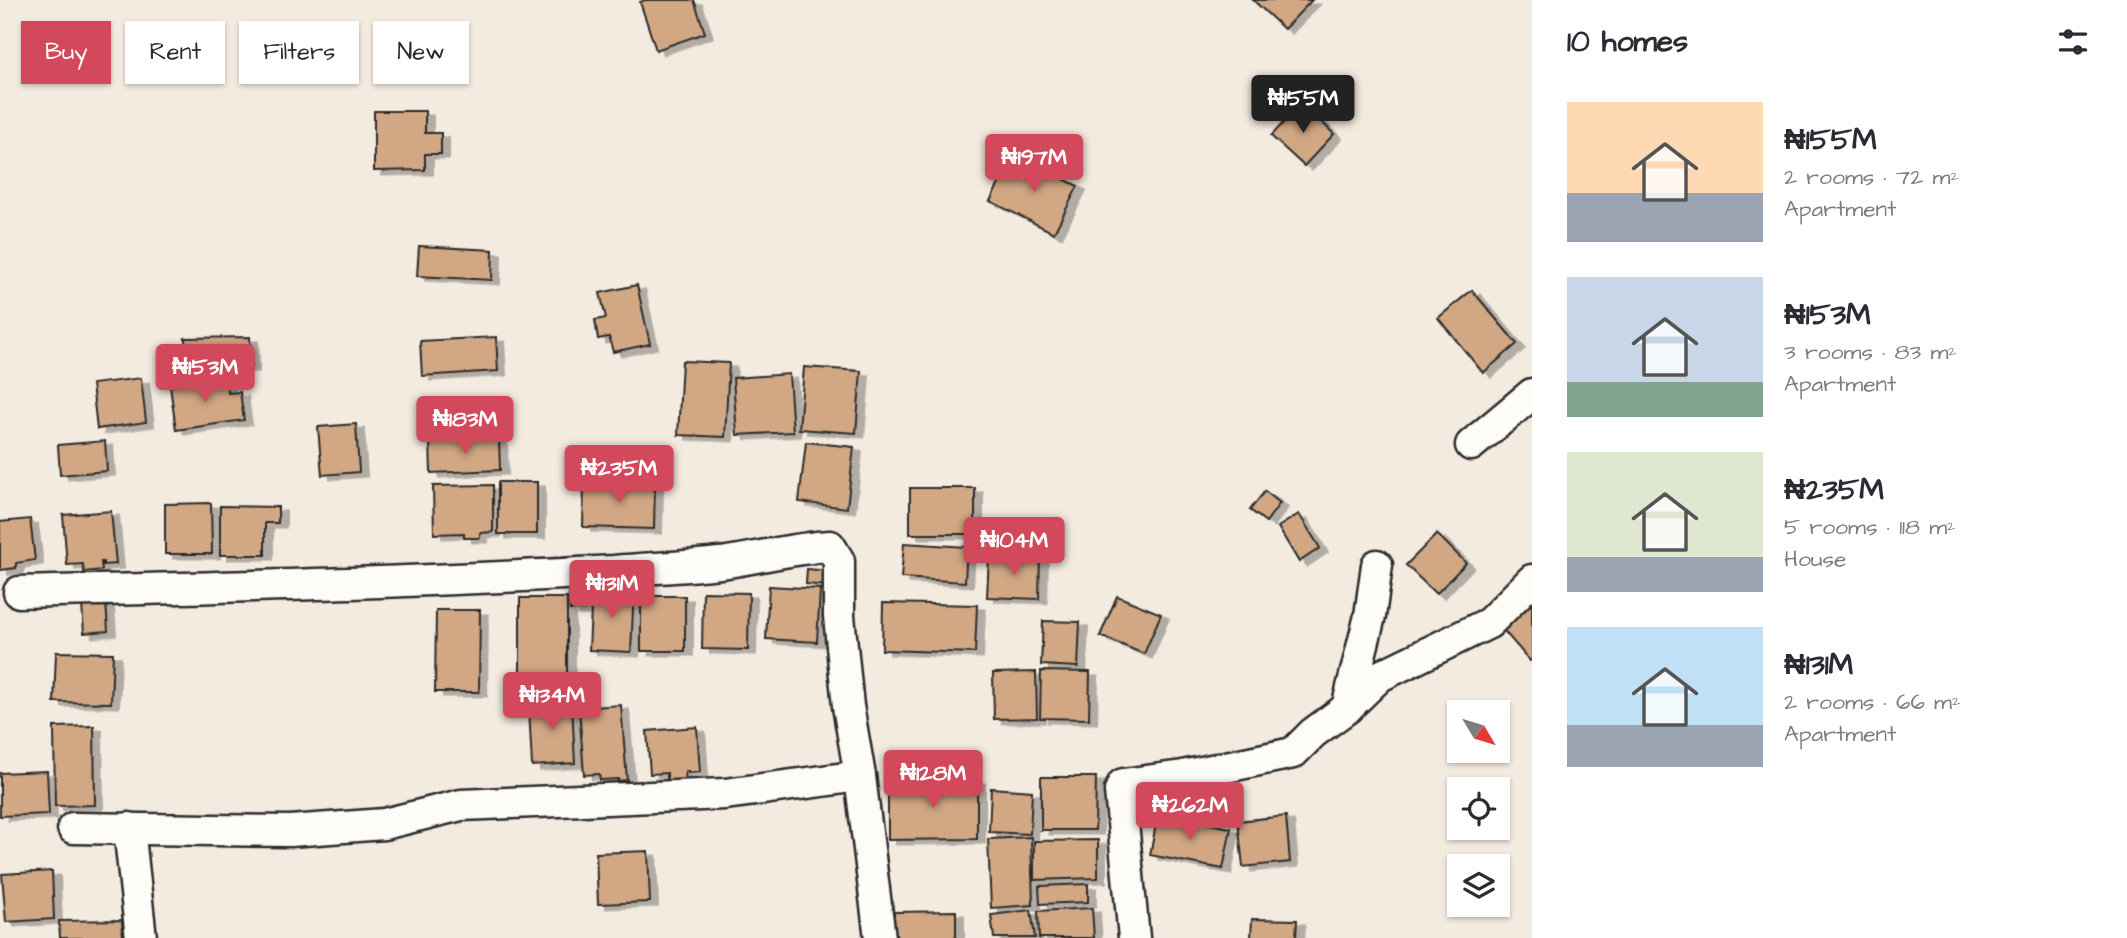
<!DOCTYPE html>
<meta charset="utf-8">
<style>
body{margin:0;font-family:"Architects Daughter",sans-serif;background:#f2f2f3;color:#2b2b33;height:100vh;display:flex;flex-direction:column;font-size:26px;white-space:nowrap}
*{box-sizing:border-box;margin:0}
p{font-size:23px;color:#7c7c81}
.icon{flex:none;width:38px;height:38px;fill:none;stroke:currentColor;stroke-width:2;stroke-linecap:round;stroke-linejoin:round}
.map{position:relative;flex:1;overflow:hidden}
.sheet{display:flex;flex-direction:column;background:#fff;width:595px}
.sheet>*{flex:none}
.banner{position:absolute;left:21px;top:21px;width:665px;height:63px;display:flex;gap:14px}
.needle{width:46px;rotate:128deg}
.buttons{position:absolute;left:1447px;top:700px;display:grid;gap:14px}
.buttons a{display:grid;place-items:center;width:63px;height:63px;border-radius:0px;background:#fff;box-shadow:0 2px 5px #0004;font-size:35px}
.price{position:absolute;translate:-50% -60px;padding:0 16px;border-radius:7px;background:#d1495b;color:#fff;font-size:23px;line-height:46px;filter:drop-shadow(0 2px 4px #0008)}
.price::after{content:'';position:absolute;left:50%;top:42px;width:21px;height:16px;margin-left:-10px;background:inherit;clip-path:polygon(0 0,100% 0,50% 100%)}
.price.selected{background:#222;color:#fff}
ul{padding:0;list-style:none}
li{display:flex;align-items:center;gap:21px;height:175px;padding:0 35px}
li span{display:grid;place-items:center;flex:none;width:196px;height:140px;border-radius:0px;color:#555}
li>.icon{margin-inline-start:auto}
span .icon{width:84px;height:84px;fill:#fffc;stroke-width:1}
li b{font-size:30px}
h2{display:flex;justify-content:space-between;align-items:center;height:84px;padding:0 35px;font-size:30px}
.tag{padding:0 24px;border-radius:0px;background:#fff;box-shadow:0 2px 5px #0004;font-size:24px;line-height:63px}
.tag.selected{background:#d1495b;color:#fff}
main{display:flex;flex:1;min-height:0}
.map>svg:first-child{display:block}
.building{fill:#d2a884;stroke:#2b2b2b;stroke-width:2;filter:url(#shadow)}
.lines{fill:none;stroke-linecap:round;stroke-linejoin:round}
.minor-casing{stroke:#2b2b2b;stroke-width:35}
.minor{stroke:#fdfcf7;stroke-width:30}
</style>
<main>
<div class="map">
<svg width="1532" height="938" viewBox="0 0 1532 938">
<defs>
<filter id="shadow"><feDropShadow dx="8" dy="4.5" stdDeviation="0" flood-color="#0004"/></filter>
</defs>
<rect width="100%" height="100%" fill="#f4ebe0"/>
<filter id="ink" filterUnits="userSpaceOnUse"><feTurbulence type="fractalNoise" baseFrequency=".0143" numOctaves="2"/><feDisplacementMap in="SourceGraphic" scale="14" xChannelSelector="R" yChannelSelector="G"/><feConvolveMatrix kernelMatrix="1 2 1 2 8 2 1 2 1" color-interpolation-filters="sRGB"/></filter>
<g filter="url(#ink)">
<g class="building">
<path d="M645,0H694L705,33L656,50L640,2Z"/>
<path d="M1253,0H1312L1284,29Z"/>
<path d="M1302,103L1334,134L1304,166L1271,136Z"/>
<path d="M374,111H425V133H441V154H425V170L374,171Z"/>
<path d="M1014,155L1078,186L1054,233L990,201Z"/>
<path d="M419,246L493,250L492,280L417,276Z"/>
<path d="M637,285L650,344L613,352L609,337L598,339L595,320L606,318L600,293Z"/>
<path d="M1472,290L1517,344L1483,373L1438,318Z"/>
<path d="M250,337L251,367L186,368L185,338Z"/>
<path d="M496,337L498,371L422,376L420,341Z"/>
<path d="M682,361L729,363L725,437L678,435Z"/>
<path d="M804,367L861,371L856,433L799,429Z"/>
<path d="M789,374L793,432L737,435L733,378Z"/>
<path d="M141,378L146,422L97,429L92,384Z"/>
<path d="M227,378L228,393L240,392L244,420L176,430L170,386Z"/>
<path d="M356,424L359,472L322,475L318,427Z"/>
<path d="M499,438L500,470L431,473L430,441Z"/>
<path d="M105,441L107,471L60,475L58,445Z"/>
<path d="M806,442L854,447L847,508L799,502Z"/>
<rect x="498" y="482" width="39" height="52"/>
<path d="M584,482L655,484L654,529L583,527Z"/>
<path d="M493,485V532L480,533V538H464V533L434,534L433,486Z"/>
<rect x="910" y="488" width="65" height="46"/>
<path d="M1265,491L1280,503L1266,522L1250,510Z"/>
<path d="M211,503L212,554H165V504Z"/>
<path d="M220,506L278,507V523H265V555H220Z"/>
<path d="M111,511L116,564L103,565V562H101L102,570L84,572L83,564L67,565L63,515Z"/>
<path d="M1299,514L1320,548L1299,562L1278,527Z"/>
<path d="M30,519L35,560L16,563V568L0,570V522Z"/>
<path d="M1437,534L1466,563L1436,594L1406,565Z"/>
<path d="M904,543L967,547L965,582L901,578Z"/>
<path d="M989,554L1040,556L1039,599L987,597Z"/>
<path d="M807,569L829,571L828,586L806,584Z"/>
<path d="M769,586L820,589L817,642L766,639Z"/>
<path d="M584,588L585,610H570L569,589Z"/>
<path d="M592,588L634,589L631,652L589,650Z"/>
<path d="M703,592L749,593L748,650L702,649Z"/>
<rect x="641" y="596" width="44" height="55"/>
<path d="M1117,596L1161,614L1144,654L1100,636Z"/>
<rect x="520" y="598" width="47" height="79"/>
<path d="M1532,600V660L1530,661L1498,624Z"/>
<path d="M106,602L108,631L84,633L82,605Z"/>
<path d="M883,603L977,605L975,653L882,650Z"/>
<path d="M436,610H480L479,692H435Z"/>
<path d="M1043,621L1080,622L1078,667L1041,665Z"/>
<path d="M56,652L113,653L111,703L54,702Z"/>
<path d="M1041,671L1090,672L1089,719L1040,718Z"/>
<path d="M1036,672L1037,718L994,719L993,673Z"/>
<path d="M559,692L560,706L572,705L575,763L532,766L529,708L541,707L540,693Z"/>
<path d="M621,705L627,780L618,781V779L600,780L599,774L584,775L579,708Z"/>
<path d="M94,726L95,805L55,806L54,727Z"/>
<path d="M697,727L700,772L688,773V771H685L686,782L667,783V773L650,774L647,731Z"/>
<path d="M47,771L49,814L0,816V773Z"/>
<path d="M1041,777H1096L1095,830H1041Z"/>
<path d="M977,779V839L888,840V780Z"/>
<path d="M991,788L1032,791L1030,834L989,832Z"/>
<path d="M1158,814L1231,828L1223,869L1150,855Z"/>
<path d="M1286,816L1290,862L1243,867L1238,821Z"/>
<path d="M1031,837L1033,905L991,908L988,839Z"/>
<path d="M1098,840V878L1034,880V841Z"/>
<path d="M648,851L650,902L598,904L596,853Z"/>
<path d="M52,871L54,919L6,922L2,874Z"/>
<path d="M1088,884V902L1040,904L1039,886Z"/>
<path d="M1092,908L1094,938H1039L1038,911Z"/>
<path d="M1031,910L1035,938H994L991,915Z"/>
<path d="M956,911V938H894V912Z"/>
<path d="M1252,919L1297,920L1296,938H1251Z"/>
<path d="M122,920L123,938H60L59,921Z"/>
</g>
<g class="lines">
<defs>
<g id="minor">
<path d="M1471,445L1532,394"/>
<path d="M19,592C217,587 416,583 614,571C649,568 685,567 720,563C757,558 793,548 830,546L839,561V616L848,706L860,776L880,938"/>
<path d="M1347,708L1370,616L1377,565"/>
<path d="M73,828L290,831L384,824L461,805L725,794L860,776"/>
<path d="M129,828L141,938"/>
<path d="M1134,938L1120,791L1123,784L1183,776L1293,753L1313,733L1347,708L1380,676L1489,623L1532,580"/>
</g>
</defs>
<use href="#minor" class="minor-casing"/>
<use href="#minor" class="minor"/>
</g>
</g>
</svg>
<div class="buttons">
<a><svg class="needle" viewBox="-14 -14 28 28"><path d="M0-13l5 13h-10z" fill="#e53935"/><path d="M0 13l5-13h-10z" fill="#7c7c81"/></svg></a>
<a><svg class="icon" aria-label="locate" viewBox="0 0 24 24"><circle cx="12" cy="12" r="6"/><path d="M12 2v4M12 18v4M2 12h4M18 12h4"/></svg></a>
<a><svg class="icon" aria-label="layers" viewBox="0 0 24 24"><path d="M12 4l9 5-9 5-9-5zM3 14l9 5 9-5"/></svg></a>
</div>
<b class="price selected" style="left:1303px;top:135px">₦155M</b>
<b class="price" style="left:1034px;top:194px">₦197M</b>
<b class="price" style="left:205px;top:404px">₦153M</b>
<b class="price" style="left:465px;top:456px">₦183M</b>
<b class="price" style="left:619px;top:505px">₦235M</b>
<b class="price" style="left:1014px;top:577px">₦104M</b>
<b class="price" style="left:612px;top:620px">₦131M</b>
<b class="price" style="left:552px;top:732px">₦134M</b>
<b class="price" style="left:933px;top:810px">₦128M</b>
<b class="price" style="left:1190px;top:842px">₦262M</b>
<div class="banner">
<a class="tag selected">Buy</a>
<a class="tag">Rent</a>
<a class="tag">Filters</a>
<a class="tag">New</a>
</div>
</div>
<section class="sheet">
<h2>10 homes<svg class="icon" aria-label="filters" viewBox="0 0 24 24"><path d="M4 7h16M4 17h16"/><circle cx="9" cy="7" r="2"/><circle cx="15" cy="17" r="2"/></svg></h2>
<ul>
<li><span style="background:linear-gradient(#ffd9b3 65%,#9aa5b1 0)"><svg class="icon" aria-label="home" viewBox="0 0 24 24"><path d="M3 11l9-7 9 7M6 9v11h12V9"/></svg></span><div><b>₦155M</b><p>2 rooms · 72 m²</p><p>Apartment</p></div></li>
<li><span style="background:linear-gradient(#c9d6e8 75%,#7fa58c 0)"><svg class="icon" aria-label="home" viewBox="0 0 24 24"><path d="M3 11l9-7 9 7M6 9v11h12V9"/></svg></span><div><b>₦153M</b><p>3 rooms · 83 m²</p><p>Apartment</p></div></li>
<li><span style="background:linear-gradient(#dfe7d0 75%,#9aa5b1 0)"><svg class="icon" aria-label="home" viewBox="0 0 24 24"><path d="M3 11l9-7 9 7M6 9v11h12V9"/></svg></span><div><b>₦235M</b><p>5 rooms · 118 m²</p><p>House</p></div></li>
<li><span style="background:linear-gradient(#bfe0f5 70%,#9aa5b1 0)"><svg class="icon" aria-label="home" viewBox="0 0 24 24"><path d="M3 11l9-7 9 7M6 9v11h12V9"/></svg></span><div><b>₦131M</b><p>2 rooms · 66 m²</p><p>Apartment</p></div></li>
</ul>
</section>
</main>
